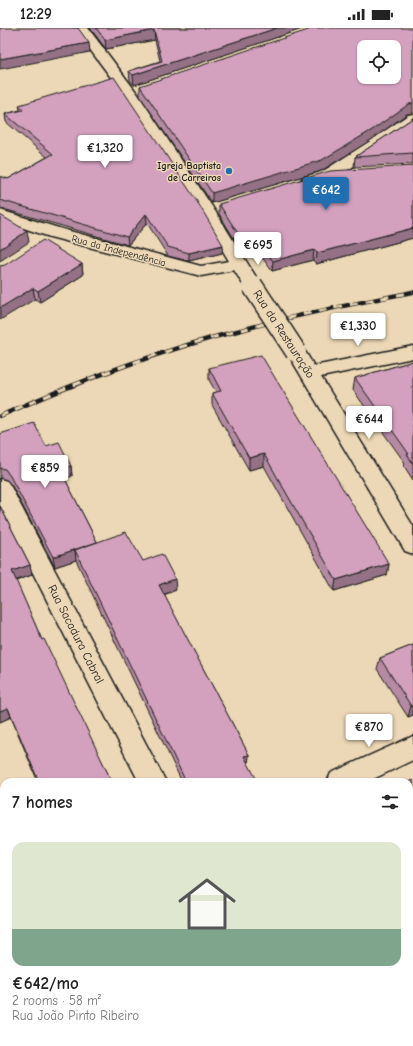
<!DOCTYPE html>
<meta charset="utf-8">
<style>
body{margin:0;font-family:"Comic Neue",sans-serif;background:#f6f6f6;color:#222;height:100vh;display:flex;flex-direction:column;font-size:15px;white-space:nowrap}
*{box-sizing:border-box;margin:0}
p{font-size:13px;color:#767676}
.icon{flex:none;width:22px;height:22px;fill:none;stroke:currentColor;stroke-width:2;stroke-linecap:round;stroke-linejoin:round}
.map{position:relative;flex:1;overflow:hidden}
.drawer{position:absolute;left:0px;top:750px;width:413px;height:268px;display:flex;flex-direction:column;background:#fff;border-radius:12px 12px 0 0;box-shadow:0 1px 3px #0004}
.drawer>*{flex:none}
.tools{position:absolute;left:357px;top:12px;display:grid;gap:8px}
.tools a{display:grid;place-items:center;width:44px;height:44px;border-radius:8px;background:#fff;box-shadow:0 1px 3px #0004;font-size:20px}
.price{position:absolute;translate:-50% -34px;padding:0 9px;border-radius:4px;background:#fff;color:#222;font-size:13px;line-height:26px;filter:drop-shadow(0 1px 2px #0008)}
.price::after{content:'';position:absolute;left:50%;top:24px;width:12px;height:9px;margin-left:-6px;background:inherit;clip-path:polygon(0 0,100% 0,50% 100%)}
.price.selected{background:#1f6fb2;color:#fff}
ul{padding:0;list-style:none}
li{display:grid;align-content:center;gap:8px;height:212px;padding:0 12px}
li span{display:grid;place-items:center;height:124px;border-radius:12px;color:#555}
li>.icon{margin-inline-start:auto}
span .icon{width:72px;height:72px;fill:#fffc;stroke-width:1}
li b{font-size:17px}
h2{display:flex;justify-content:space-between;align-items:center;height:48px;padding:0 12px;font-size:17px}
.status{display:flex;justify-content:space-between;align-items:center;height:28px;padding:0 20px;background:#fff;direction:ltr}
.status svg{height:11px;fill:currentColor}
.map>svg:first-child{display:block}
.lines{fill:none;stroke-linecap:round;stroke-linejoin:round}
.minor-casing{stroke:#1c1c1c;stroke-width:3}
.minor{fill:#ecd8b6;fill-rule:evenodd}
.rail-casing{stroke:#1c1c1c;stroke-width:4.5}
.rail{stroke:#ecd8b6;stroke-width:3;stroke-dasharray:8;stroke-linecap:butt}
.minor-bridge-casing{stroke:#1c1c1c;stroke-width:23;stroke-linecap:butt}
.minor-bridge{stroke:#ecd8b6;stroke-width:20}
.wall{fill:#b58aa3;stroke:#1c1c1c}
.shaded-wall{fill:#947185;stroke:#1c1c1c}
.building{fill:#d3a1be;stroke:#1c1c1c;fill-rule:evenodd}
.poi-dot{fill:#1f6fb2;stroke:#ecd8b6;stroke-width:1.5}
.labels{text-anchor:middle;stroke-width:3;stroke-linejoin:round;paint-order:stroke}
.far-poi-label{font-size:10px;font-weight:bold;fill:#1c1c1c;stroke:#ecd8b6;text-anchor:end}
.far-street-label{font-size:10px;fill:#1c1c1c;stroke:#ecd8b6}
.street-label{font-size:12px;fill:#1c1c1c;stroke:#ecd8b6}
</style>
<div class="status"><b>12:29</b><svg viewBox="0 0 49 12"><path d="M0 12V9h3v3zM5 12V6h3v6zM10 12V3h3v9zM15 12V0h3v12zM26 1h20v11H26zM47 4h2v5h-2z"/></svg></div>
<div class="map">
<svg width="413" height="1018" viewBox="0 0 413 1018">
<rect width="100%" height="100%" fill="#ecd8b6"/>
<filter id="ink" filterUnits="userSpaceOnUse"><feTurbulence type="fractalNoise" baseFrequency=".025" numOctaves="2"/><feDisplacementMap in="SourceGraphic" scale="8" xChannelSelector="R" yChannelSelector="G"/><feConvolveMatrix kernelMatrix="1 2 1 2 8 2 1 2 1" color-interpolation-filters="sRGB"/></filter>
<g filter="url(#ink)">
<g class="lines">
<defs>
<g id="minor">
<path d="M74,0H88L137,65L215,183L261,257L258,261L252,263L246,261L234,242L201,248L50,209L0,192V182L62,201L201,238L229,233L199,183L124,67Z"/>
<path d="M413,86V97C391,113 328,163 302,156L300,153C305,146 317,147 325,142C353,124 381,106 408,87Z"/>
<path d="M296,318L303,320L314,338L413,318V330L321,349L413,498V526L405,523L287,324L289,320Z"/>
<path d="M0,451L7,453L11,459L166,754H139L0,480Z"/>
<path d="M413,708V732L367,754H327L331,745Z"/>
<path d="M4,897V926L0,927V898Z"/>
</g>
</defs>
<use href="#minor" class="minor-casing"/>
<use href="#minor" class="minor"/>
<defs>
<path id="rail" d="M0,388C79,353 161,322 245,301C300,286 357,275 413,264"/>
</defs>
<use href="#rail" class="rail-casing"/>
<use href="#rail" class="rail"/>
<defs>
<path id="minor-bridge" d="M252,257L296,324"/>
</defs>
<use href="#minor-bridge" class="minor-bridge-casing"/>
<use href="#minor-bridge" class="minor-bridge"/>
</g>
<g class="wall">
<path d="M90,0H305L134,57L130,52L129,43L160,33L155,12L106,21Z"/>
<path d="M140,58L407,86L371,112L321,143L212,175L140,68Z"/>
<path d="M19,77L223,217L222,225L189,233L168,228L147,195L128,217L0,180V148L8,151L47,129L6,94L5,86L20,82Z"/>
<path d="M413,90V136L354,139L355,129Z"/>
<path d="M413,138V210L316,236L313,232L272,243L253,217L240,220L219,186V176Z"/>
<path d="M82,236L83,247L40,274L35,271L0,238Z"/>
<path d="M413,333V452L404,438L405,435L353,362L355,350Z"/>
<path d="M209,340L389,536L387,547L334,563L264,438L249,442L212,377V365L216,364L209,352Z"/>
<path d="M0,406L46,418L71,438L72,448L65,451L97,514L143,533L176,562L164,567L249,727L248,736L257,754H182L76,532L55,539L12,458L7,452L0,450Z"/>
<path d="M0,478L30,537L32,547L16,553L42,612L112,754H38L11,689L0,694Z"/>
<path d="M413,617V687L408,689L377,641L380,630Z"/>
<path d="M413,752V881L410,883L409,882V754Z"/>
<path d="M400,1014H409L413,1018H403Z"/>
</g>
<g class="shaded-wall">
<path d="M277,0H305L134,57L133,47Z"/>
<path d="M154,2L155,12L106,21L105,12Z"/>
<path d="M89,15L90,24L0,41V31Z"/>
<path d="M413,75V85L407,86L371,112L321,143L212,175V165L409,76Z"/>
<path d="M146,186L147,195L128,217L127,209Z"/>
<path d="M413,200V210L316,236L317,225Z"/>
<path d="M27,203L29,214L0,233V221Z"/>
<path d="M253,207V217L240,220L241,210Z"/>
<path d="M223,217L222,225L189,233V225Z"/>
<path d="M314,222L313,232L272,243L273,233Z"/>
<path d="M82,236L83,247L40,274L38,263Z"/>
<path d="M33,260L35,271L0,292V280Z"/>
<path d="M264,426V438L249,442V430Z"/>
<path d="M71,438L72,448L62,452L60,441Z"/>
<path d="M97,514L75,522L76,532L55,539L53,529Z"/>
<path d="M389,536L387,547L334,563L336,552Z"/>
<path d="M30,537L32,547L14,553L12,543Z"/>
<path d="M175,551L176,562L159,568V557Z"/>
<path d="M411,678H413V687L408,689Z"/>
<path d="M8,680L11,689L0,694V683Z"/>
<path d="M249,727L248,736L244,728Z"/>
<path d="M413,875V881L410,883Z"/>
<path d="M56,1014H71L63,1018H48Z"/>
</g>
<g class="building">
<path d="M0,0H78L89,15L0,31Z"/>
<path d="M96,0H277L133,47L129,43L162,33L154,2L105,12Z"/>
<path d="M314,0H413V75L409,76L372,102L322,132L212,165L140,58ZM364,19H394V49H364Z"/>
<path d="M114,49L198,175L223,217L189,225L168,219L146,186L127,209L0,172V148L8,151L53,126L5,86L23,82L19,77Z"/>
<path d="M413,90V125L355,129Z"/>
<path d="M413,138V200L317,225L314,222L273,233L253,207L241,210L219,176L330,143Z"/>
<path d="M0,187L27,203L0,221Z"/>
<path d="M43,212L82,236L38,263L33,260L0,280V238L5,237Z"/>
<path d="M261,327L389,536L336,552L264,426L249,430L212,365L221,363L209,340Z"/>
<path d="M413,333V436L407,426H409L355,350Z"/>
<path d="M34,395L46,418L59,414L71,438L60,441L97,514L53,529L10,448L5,441L0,440V406Z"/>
<path d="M0,478L30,537L12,543L42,612L44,611L112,754H39L8,680L0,683Z"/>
<path d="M126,504L143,533L162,526L175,551L159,557L249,727L244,728L257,752L252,754H186L75,522Z"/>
<path d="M413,617V678H411L380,630Z"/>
<path d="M413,752V874L409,867V754H408Z"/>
<path d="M4,951V964L0,953Z"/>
<path d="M413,983V1018H412L409,1014V986Z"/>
<path d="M20,1014H56L48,1018H22Z"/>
<path d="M115,1014H148L150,1018H117Z"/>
</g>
</g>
<circle class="poi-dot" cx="229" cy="143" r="4"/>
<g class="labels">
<g class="far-poi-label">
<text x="221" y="141">Igreja Baptista<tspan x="221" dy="12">de Carreiros</tspan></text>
</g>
<g class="far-street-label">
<text transform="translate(119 222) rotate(15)" y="4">Rua da Independência</text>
</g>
<g class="street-label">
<text transform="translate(284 306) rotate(57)" y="4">Rua da Restauração</text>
<text transform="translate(76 606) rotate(63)" y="4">Rua Sacadura Cabral</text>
</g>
</g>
</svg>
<div class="tools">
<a><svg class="icon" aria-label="locate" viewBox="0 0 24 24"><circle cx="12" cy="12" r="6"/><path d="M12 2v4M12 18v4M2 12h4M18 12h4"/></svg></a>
</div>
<b class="price" style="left:105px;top:141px">€1,320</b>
<b class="price selected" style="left:326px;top:183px">€642</b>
<b class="price" style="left:258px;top:238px">€695</b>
<b class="price" style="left:358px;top:319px">€1,330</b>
<b class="price" style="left:369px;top:412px">€644</b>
<b class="price" style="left:45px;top:461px">€859</b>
<b class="price" style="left:369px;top:720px">€870</b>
<section class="drawer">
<h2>7 homes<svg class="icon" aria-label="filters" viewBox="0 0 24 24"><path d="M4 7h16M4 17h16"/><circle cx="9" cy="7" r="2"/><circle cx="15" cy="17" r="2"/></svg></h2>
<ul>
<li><span style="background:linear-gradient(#dfe7d0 70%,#7fa58c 0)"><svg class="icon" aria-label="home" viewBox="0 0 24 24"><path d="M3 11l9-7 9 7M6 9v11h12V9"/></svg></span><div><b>€642/mo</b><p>2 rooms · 58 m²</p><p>Rua João Pinto Ribeiro</p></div></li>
</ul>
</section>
</div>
